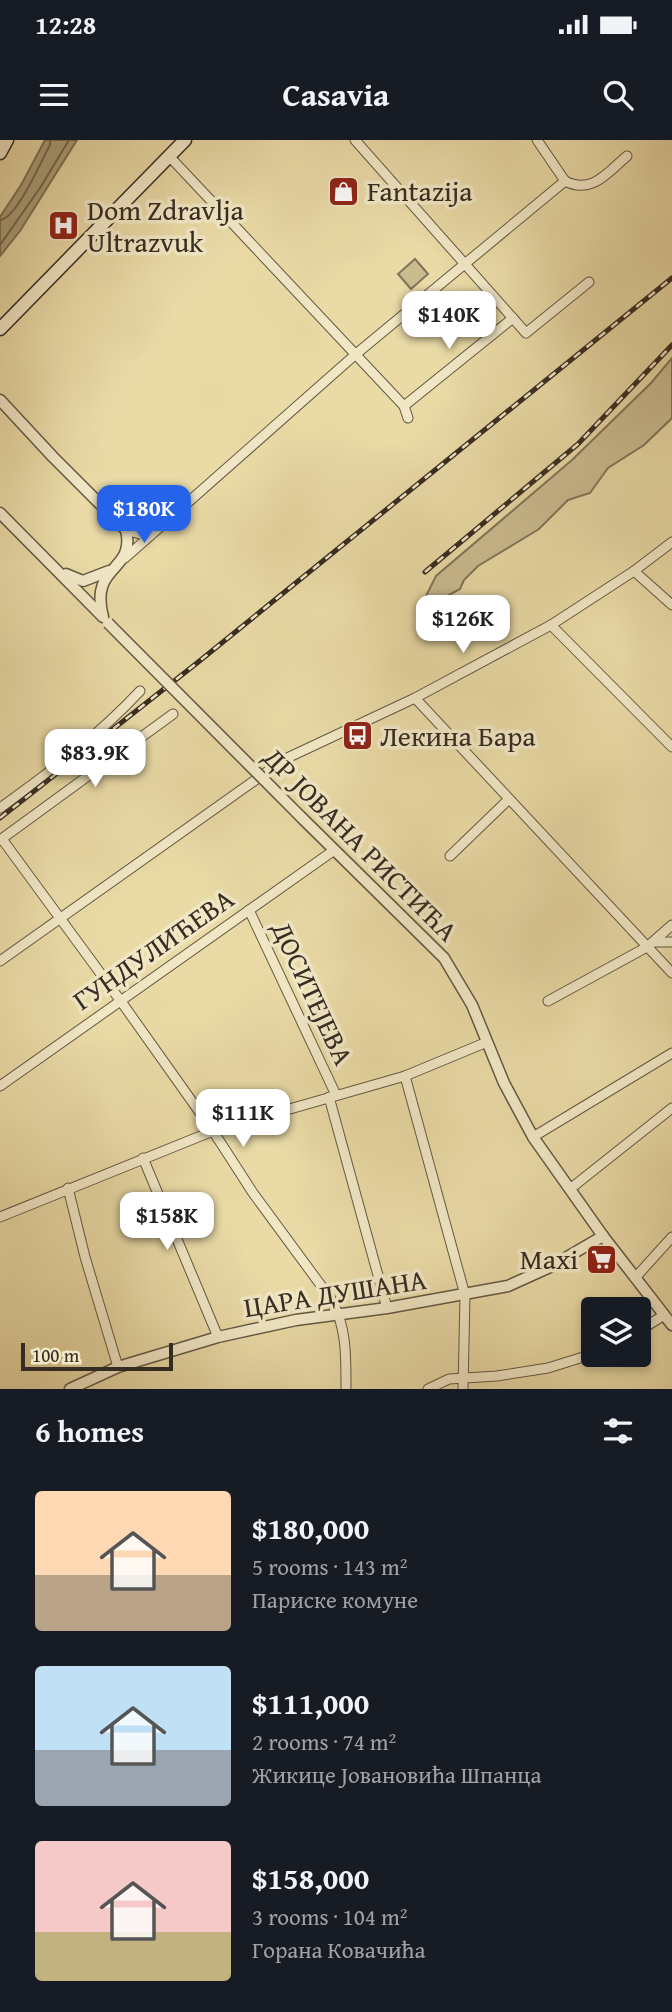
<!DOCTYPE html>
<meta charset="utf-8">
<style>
body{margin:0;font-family:"Gentium Book Plus",serif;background:#242831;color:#f1f3f6;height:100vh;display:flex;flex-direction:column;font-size:26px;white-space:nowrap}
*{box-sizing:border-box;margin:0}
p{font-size:23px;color:#9ea1a6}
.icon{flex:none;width:38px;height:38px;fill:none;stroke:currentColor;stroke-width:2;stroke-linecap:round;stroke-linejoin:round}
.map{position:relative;height:1249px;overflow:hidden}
.sheet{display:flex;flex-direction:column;background:#171b24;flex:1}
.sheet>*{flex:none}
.buttons{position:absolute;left:581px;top:1157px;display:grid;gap:14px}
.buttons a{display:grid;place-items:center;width:70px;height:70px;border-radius:7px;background:#171b24;box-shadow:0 4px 10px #0003;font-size:35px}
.scale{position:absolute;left:21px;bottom:18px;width:152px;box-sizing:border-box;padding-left:7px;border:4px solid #372c22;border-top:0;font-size:19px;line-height:24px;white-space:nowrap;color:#372c22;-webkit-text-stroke:5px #f1e7c5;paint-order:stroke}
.price{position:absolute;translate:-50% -60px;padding:0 16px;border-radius:14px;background:#fff;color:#222;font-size:23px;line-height:46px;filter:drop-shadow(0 2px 4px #0008)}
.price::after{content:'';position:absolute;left:50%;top:42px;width:21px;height:16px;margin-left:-10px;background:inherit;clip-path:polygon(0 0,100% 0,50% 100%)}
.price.active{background:#2563eb;color:#fff}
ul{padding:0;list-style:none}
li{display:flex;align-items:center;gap:21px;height:175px;padding:0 35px}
li span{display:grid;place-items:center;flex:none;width:196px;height:140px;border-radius:7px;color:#555}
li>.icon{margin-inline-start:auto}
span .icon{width:84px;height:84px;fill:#fffc;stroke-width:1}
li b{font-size:30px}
h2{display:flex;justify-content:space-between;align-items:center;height:84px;padding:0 35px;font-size:30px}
.status{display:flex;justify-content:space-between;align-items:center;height:49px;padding:0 35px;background:#171b24;direction:ltr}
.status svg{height:19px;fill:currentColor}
header{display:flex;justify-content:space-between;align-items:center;height:91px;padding:0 35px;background:#171b24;font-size:32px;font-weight:600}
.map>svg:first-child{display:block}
.green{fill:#cbbc90;stroke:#817459;stroke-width:2}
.water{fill:#ac9f79;stroke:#7d7156;stroke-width:2}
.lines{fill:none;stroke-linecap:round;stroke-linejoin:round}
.shore{stroke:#72664e;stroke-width:2}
.minor-casing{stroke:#645843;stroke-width:11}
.tertiary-casing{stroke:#645843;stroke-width:13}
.secondary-casing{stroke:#372c22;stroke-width:15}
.minor{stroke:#f1e7c5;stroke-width:9}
.tertiary{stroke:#f1e7c5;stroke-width:10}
.secondary{stroke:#f1e7c5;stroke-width:12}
.rail-casing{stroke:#372c22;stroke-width:5}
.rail{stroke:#f1e7c5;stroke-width:2.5;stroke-dasharray:8;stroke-linecap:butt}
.tertiary-bridge-casing{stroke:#645843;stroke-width:13;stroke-linecap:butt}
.tertiary-bridge{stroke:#f1e7c5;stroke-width:10}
.labels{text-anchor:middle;stroke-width:7;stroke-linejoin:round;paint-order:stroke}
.poi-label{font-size:28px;fill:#372c22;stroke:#f1e7c5;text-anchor:start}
.street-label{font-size:28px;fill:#372c22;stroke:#f1e7c5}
</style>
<div class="status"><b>12:28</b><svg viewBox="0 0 49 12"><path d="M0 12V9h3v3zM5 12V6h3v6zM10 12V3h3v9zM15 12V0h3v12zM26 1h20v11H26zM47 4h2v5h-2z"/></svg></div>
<header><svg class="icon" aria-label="menu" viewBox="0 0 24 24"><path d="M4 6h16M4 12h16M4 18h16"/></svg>Casavia<svg class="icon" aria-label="search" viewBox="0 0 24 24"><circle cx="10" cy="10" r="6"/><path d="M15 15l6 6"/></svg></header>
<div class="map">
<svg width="672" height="1249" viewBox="0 0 672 1249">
<rect width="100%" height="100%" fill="#e9daa6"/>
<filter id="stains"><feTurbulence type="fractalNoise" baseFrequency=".00286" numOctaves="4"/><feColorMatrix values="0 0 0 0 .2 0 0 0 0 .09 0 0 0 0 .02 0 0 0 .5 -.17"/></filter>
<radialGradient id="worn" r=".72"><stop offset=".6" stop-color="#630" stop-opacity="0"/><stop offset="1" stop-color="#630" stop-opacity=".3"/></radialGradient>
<g class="green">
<path d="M415,119L428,134L411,149L398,134Z"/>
<path d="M672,218V278L644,305L608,328L590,353L568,360L539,389L478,426L464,440L460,449L418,472L436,436L572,320L651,243Z"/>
</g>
<path class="water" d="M45,0H77L20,91L0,116V77L21,45Z"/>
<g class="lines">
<g class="shore">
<path d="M0,80C17,78 41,21 50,5V0"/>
<path d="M0,105L40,48L69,0"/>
</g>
<defs>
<g id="minor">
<path d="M355,0L526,193L589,142"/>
<path d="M537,0L565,41"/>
<path d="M169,16L404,266L408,278"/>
<path d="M565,41C592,55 608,32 627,16"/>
<path d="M404,266L513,178"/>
<path d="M126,390L140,394L152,391"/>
<path d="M125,418L356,214L565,41"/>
<path d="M634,431L672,465"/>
<path d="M551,485L672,607"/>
<path d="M415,558L672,833"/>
<path d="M0,668C49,633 99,595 140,551"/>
<path d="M2,699L120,860L213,991L253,1053L331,1159C347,1187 346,1217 346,1249"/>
<path d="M0,700L173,574"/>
<path d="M450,716L509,659"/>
<path d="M249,770L336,955"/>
<path d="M655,802H672"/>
<path d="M0,821L285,619L415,558L551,485L634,431L672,402"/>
<path d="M548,861L647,807L672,785"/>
<path d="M405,936L465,1155L463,1249"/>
<path d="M0,946L333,711"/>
<path d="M329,957L387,1168"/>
<path d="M533,997L672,913"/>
<path d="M143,1018L218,1197"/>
<path d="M68,1048L85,1117L118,1227"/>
<path d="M570,1049L672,968"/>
<path d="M0,1077L213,991L405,936L487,902"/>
<path d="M635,1138L672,1097"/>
<path d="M639,1191L664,1175"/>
<path d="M428,1249L449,1239L497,1236L548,1228L593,1214"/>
</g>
<g id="tertiary">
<path d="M0,260L53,317L126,390C136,433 89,423 103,477"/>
<path d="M0,373L102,476"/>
<path d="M66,434L83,441L109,431"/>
<path d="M302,678L444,818L472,865L504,943L533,997L603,1096L672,1185"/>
<path d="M70,1249L118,1227L218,1197L296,1180L387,1168L508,1146L550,1127L603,1096"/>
</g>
<g id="secondary">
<path d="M0,13L7,0"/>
<path d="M0,189L185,0"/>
</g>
</defs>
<use href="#minor" class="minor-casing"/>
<use href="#tertiary" class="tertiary-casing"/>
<use href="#secondary" class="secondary-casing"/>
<use href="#minor" class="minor"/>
<use href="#tertiary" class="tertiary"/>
<use href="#secondary" class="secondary"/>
<defs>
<g id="rail">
<path d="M425,432L578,304L672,205"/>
<path d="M0,678L197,523L672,138"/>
</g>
</defs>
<use href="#rail" class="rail-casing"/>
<use href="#rail" class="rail"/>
<defs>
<path id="tertiary-bridge" d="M108,483L302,678"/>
</defs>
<use href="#tertiary-bridge" class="tertiary-bridge-casing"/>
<use href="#tertiary-bridge" class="tertiary-bridge"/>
</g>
<defs>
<symbol id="shop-square" viewBox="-11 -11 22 22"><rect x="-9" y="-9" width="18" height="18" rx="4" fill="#8f2418" stroke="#f1e7c5"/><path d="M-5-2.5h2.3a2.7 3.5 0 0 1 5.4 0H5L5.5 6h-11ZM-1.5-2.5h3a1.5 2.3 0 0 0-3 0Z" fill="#fff"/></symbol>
<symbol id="hospital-square" viewBox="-11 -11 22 22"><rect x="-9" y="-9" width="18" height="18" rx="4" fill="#8f2418" stroke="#f1e7c5"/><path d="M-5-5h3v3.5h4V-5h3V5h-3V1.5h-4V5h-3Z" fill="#fff"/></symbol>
<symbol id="bus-square" viewBox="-11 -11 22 22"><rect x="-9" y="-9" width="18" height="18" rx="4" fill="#8f2418" stroke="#f1e7c5"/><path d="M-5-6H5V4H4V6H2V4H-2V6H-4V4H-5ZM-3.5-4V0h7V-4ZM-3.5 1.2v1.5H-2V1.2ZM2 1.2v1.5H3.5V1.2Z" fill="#fff"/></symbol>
<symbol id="supermarket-square" viewBox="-11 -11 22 22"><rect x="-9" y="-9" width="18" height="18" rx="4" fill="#8f2418" stroke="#f1e7c5"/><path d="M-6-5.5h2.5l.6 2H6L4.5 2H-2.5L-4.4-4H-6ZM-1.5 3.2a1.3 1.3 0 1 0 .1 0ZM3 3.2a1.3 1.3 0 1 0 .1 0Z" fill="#fff"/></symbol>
</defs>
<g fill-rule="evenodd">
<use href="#shop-square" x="326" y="34" width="35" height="35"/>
<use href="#hospital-square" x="46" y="68" width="35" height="35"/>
<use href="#bus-square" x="340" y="578" width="35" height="35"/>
<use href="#supermarket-square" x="584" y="1102" width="35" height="35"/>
</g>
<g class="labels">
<g class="poi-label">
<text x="367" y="61">Fantazija</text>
<text x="87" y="80">Dom Zdravlja<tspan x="87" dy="32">Ultrazvuk</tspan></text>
<text x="380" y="606">Лекина Бара</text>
<text x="578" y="1129" text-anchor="end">Maxi</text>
</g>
<g class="street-label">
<text transform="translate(361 704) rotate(45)" y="10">ДР ЈОВАНА РИСТИЋА</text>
<text transform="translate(153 809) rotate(-35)" y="10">ГУНДУЛИЋЕВА</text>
<text transform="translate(313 853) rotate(65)" y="10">ДОСИТЕЈЕВА</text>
<text transform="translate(335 1153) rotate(-9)" y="10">ЦАРА ДУШАНА</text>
</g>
</g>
<rect width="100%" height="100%" filter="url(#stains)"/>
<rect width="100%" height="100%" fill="url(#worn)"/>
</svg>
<div class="buttons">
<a><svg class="icon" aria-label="layers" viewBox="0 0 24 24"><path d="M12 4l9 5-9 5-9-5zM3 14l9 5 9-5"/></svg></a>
</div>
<div class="scale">100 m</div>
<b class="price" style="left:449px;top:211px">$140K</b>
<b class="price active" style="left:144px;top:405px">$180K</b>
<b class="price" style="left:463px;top:515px">$126K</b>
<b class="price" style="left:95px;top:649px">$83.9K</b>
<b class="price" style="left:243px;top:1009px">$111K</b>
<b class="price" style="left:167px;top:1112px">$158K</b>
</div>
<section class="sheet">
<h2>6 homes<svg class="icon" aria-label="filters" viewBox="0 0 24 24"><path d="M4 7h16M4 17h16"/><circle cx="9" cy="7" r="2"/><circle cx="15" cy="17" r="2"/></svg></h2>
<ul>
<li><span style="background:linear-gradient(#ffd9b3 60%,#b9a48a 0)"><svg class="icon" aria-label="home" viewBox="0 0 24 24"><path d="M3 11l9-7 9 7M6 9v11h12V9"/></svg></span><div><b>$180,000</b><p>5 rooms · 143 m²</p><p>Париске комуне</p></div></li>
<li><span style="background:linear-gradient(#bfe0f5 60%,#9aa5b1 0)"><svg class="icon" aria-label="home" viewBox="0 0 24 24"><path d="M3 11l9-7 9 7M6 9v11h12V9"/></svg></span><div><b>$111,000</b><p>2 rooms · 74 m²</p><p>Жикице Јовановића Шпанца</p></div></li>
<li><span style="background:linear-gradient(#f6c9c9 65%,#c2b280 0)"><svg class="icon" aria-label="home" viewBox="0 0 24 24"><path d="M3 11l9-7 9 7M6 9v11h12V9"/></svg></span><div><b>$158,000</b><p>3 rooms · 104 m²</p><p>Горана Ковачића</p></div></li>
</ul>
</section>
